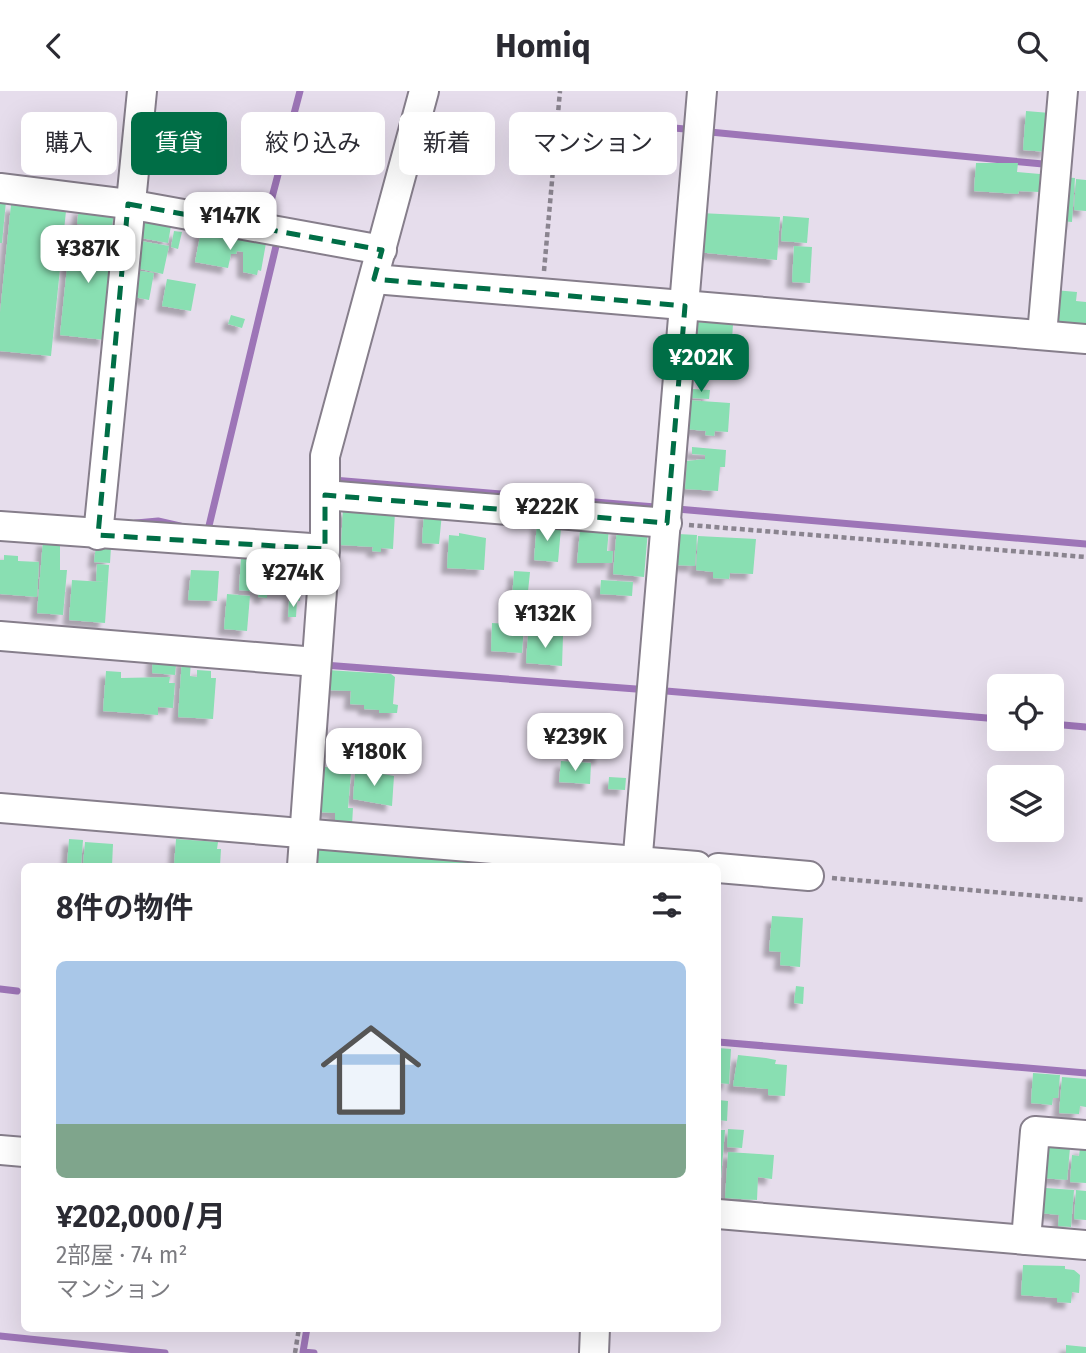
<!DOCTYPE html>
<html lang="ja">
<meta charset="utf-8">
<style>
body{margin:0;font-family:"Fira Sans","Noto Sans JP",sans-serif;background:#f7f7f7;color:#2b2b33;height:100vh;display:flex;flex-direction:column;font-size:26px;white-space:nowrap}
*{box-sizing:border-box;margin:0}
p{font-size:23px;color:#7c7c81}
.icon{flex:none;width:38px;height:38px;fill:none;stroke:currentColor;stroke-width:2;stroke-linecap:round;stroke-linejoin:round}
.map{position:relative;flex:1;overflow:hidden}
.side{position:absolute;left:21px;top:772px;width:700px;height:469px;display:flex;flex-direction:column;background:#fff;border-radius:10px;box-shadow:0 7px 28px #0002}
.side>*{flex:none}
.banner{position:absolute;left:21px;top:21px;width:700px;height:63px;display:flex;gap:14px}
.buttons{position:absolute;left:987px;top:583px;display:grid;gap:14px}
.buttons a{display:grid;place-items:center;width:77px;height:77px;border-radius:10px;background:#fff;box-shadow:0 7px 28px #0002;font-size:35px}
.price{position:absolute;translate:-50% -60px;padding:0 16px;border-radius:14px;background:#fff;color:#222;font-size:23px;line-height:46px;filter:drop-shadow(0 2px 4px #0008)}
.price::after{content:'';position:absolute;left:50%;top:42px;width:21px;height:16px;margin-left:-10px;background:inherit;clip-path:polygon(0 0,100% 0,50% 100%)}
.price.current{background:#006e46;color:#fff}
ul{padding:0;list-style:none}
li{display:grid;align-content:center;gap:14px;height:371px;padding:0 35px}
li span{display:grid;place-items:center;height:217px;border-radius:10px;color:#555}
li>.icon{margin-inline-start:auto}
span .icon{width:126px;height:126px;fill:#fffc;stroke-width:1}
li b{font-size:30px}
h2{display:flex;justify-content:space-between;align-items:center;height:84px;padding:0 35px;font-size:30px}
.chip{padding:0 24px;border-radius:10px;background:#fff;box-shadow:0 7px 28px #0002;font-size:24px;line-height:63px}
.chip.current{background:#006e46;color:#fff}
header{display:flex;justify-content:space-between;align-items:center;height:91px;padding:0 35px;background:#fff;font-size:32px;font-weight:700}
.map>svg:first-child{display:block}
.lines{fill:none;stroke-linecap:round;stroke-linejoin:round}
.stream{stroke:#9d75b7;stroke-width:7}
.building{fill:#89dfb2;filter:url(#shadow)}
.minor-casing{stroke:#867e8b;stroke-width:32}
.path{stroke:#8a848f;stroke-width:4.5;stroke-dasharray:5 3.5;stroke-linecap:butt}
.minor{stroke:#fff;stroke-width:28}
.marked{fill:none;stroke:#006e46;stroke-width:5;stroke-dasharray:14 9;stroke-linejoin:round}
</style>
<header><svg class="icon" aria-label="back" viewBox="0 0 24 24"><path d="M15 5l-7 7 7 7"/></svg>Homiq<svg class="icon" aria-label="search" viewBox="0 0 24 24"><circle cx="10" cy="10" r="6"/><path d="M15 15l6 6"/></svg></header>
<div class="map">
<svg width="1086" height="1262" viewBox="0 0 1086 1262">
<defs>
<filter id="shadow"><feDropShadow dx="-6" dy="6" stdDeviation="2" flood-color="#0004"/></filter>
</defs>
<rect width="100%" height="100%" fill="#e6ddec"/>
<g class="lines">
<g class="stream">
<path d="M564,27L685,38"/>
<path d="M710,35V41L1043,73"/>
<path d="M266,129L300,0"/>
<path d="M333,389L655,416"/>
<path d="M677,418L1086,453"/>
<path d="M136,432L158,430L180,435"/>
<path d="M208,439L277,151"/>
<path d="M324,574L636,598"/>
<path d="M666,600L999,628"/>
<path d="M1052,633L1086,636"/>
<path d="M0,898L17,900"/>
<path d="M718,951L1086,982"/>
<path d="M307,1237L303,1261L314,1262"/>
<path d="M0,1245L165,1262"/>
</g>
</g>
<g class="building">
<path d="M1026,20L1050,22L1047,61L1023,59Z"/>
<path d="M563,35L580,36L578,56L561,55Z"/>
<path d="M976,72H1018L1017,81L1040,83L1039,101L1019,100L1018,103L974,100Z"/>
<path d="M1062,86L1075,87L1072,131L1059,130Z"/>
<path d="M1076,88L1086,89V120L1074,119Z"/>
<path d="M0,109L6,110L2,152H0Z"/>
<path d="M11,114L66,120L51,265L0,260V222Z"/>
<path d="M79,117L114,120L112,137L77,133Z"/>
<path d="M700,122L780,126L777,169L697,161Z"/>
<path d="M145,125L172,129L168,152L141,147Z"/>
<path d="M783,125L809,127L807,152L781,150Z"/>
<path d="M71,138L116,143L105,249L60,244Z"/>
<path d="M174,140L182,141L178,158L171,156Z"/>
<path d="M201,140L266,152L261,180L258,179L257,184L243,181V161L237,160L236,163H231L228,177L195,171Z"/>
<path d="M141,150L169,155L163,183L136,177Z"/>
<path d="M794,155L812,156L810,192L792,191Z"/>
<path d="M134,179L154,182L149,209L129,205Z"/>
<path d="M167,188L196,193L191,220L162,215Z"/>
<path d="M1054,199L1077,201L1076,210L1086,211V233L1052,230Z"/>
<path d="M231,224L245,228L242,237L228,233Z"/>
<path d="M697,231L733,233L731,264L695,257Z"/>
<path d="M693,298L710,299L709,308L692,307Z"/>
<path d="M687,309L730,312L728,341L715,340L714,345L705,344L706,340L685,338Z"/>
<path d="M692,356L726,359L725,376H720L718,400L685,398L687,370L705,368V364L692,363Z"/>
<path d="M343,418L395,421L393,458L381,457V461L372,460L373,456L341,454Z"/>
<path d="M424,421L442,422L439,453L422,452Z"/>
<path d="M537,431L548,436L561,437L558,471L534,469Z"/>
<path d="M617,436L648,439L644,486L613,483Z"/>
<path d="M609,437L607,460H613L612,472H577L580,439Z"/>
<path d="M459,442L486,447L484,479L447,477L449,444L459,445Z"/>
<path d="M678,443L697,444L695,475L675,474Z"/>
<path d="M698,445L756,448L753,483L730,482L729,488L713,487V481L696,479Z"/>
<path d="M43,449L60,450V479H67L63,524L37,522Z"/>
<path d="M96,455L111,456L110,472L94,471Z"/>
<path d="M4,464L18,465V470L39,471L37,506L0,503V469H4Z"/>
<path d="M241,467L307,472L305,504L300,503V510L289,509L290,503L267,501V507L258,506L259,501L239,499Z"/>
<path d="M97,473L109,474L105,532L69,529L72,489L104,491L96,490Z"/>
<path d="M191,479L219,480L217,510L188,509Z"/>
<path d="M514,480L530,481L527,510L512,509Z"/>
<path d="M601,489L633,491L632,505L600,503Z"/>
<path d="M227,503L250,505L247,540L224,538Z"/>
<path d="M289,510H297L296,526H288Z"/>
<path d="M531,525L557,527L555,541L530,539Z"/>
<path d="M492,532L524,534L522,562L491,560Z"/>
<path d="M528,543L563,545L562,575L526,572Z"/>
<path d="M153,563L177,565L175,584L152,582Z"/>
<path d="M182,568H191L190,585L197,586V579L211,580V587H216L213,628L178,626Z"/>
<path d="M327,579L391,583L395,586L393,613L398,614L397,622H379V619L364,618V614L350,613L351,600L326,599Z"/>
<path d="M106,580L121,581V587L170,586L169,592H175L173,617L158,616V624L103,620Z"/>
<path d="M574,644L602,646L601,668L572,667Z"/>
<path d="M345,649L372,651L371,673L343,670Z"/>
<path d="M377,650L397,652L395,676L376,675Z"/>
<path d="M561,670L591,672L590,693L559,691Z"/>
<path d="M321,675L351,681L348,717H353L352,734L335,733V722L318,721Z"/>
<path d="M359,679L394,685L392,715L353,708L355,682L359,683Z"/>
<path d="M609,686L626,687L625,699L608,698Z"/>
<path d="M69,748L83,749L81,775H67Z"/>
<path d="M176,748L218,751L217,758H221L220,775H174Z"/>
<path d="M85,751L113,753L112,775H83Z"/>
<path d="M313,758L469,769V775H312Z"/>
<path d="M772,825L803,827L800,876L780,874L781,861L769,860Z"/>
<path d="M796,895L804,896L803,913L794,912Z"/>
<path d="M718,957L731,958L729,993L718,992Z"/>
<path d="M738,964L766,967L776,969L775,973L787,974L785,1005L768,1004V998L733,995Z"/>
<path d="M1033,982L1060,984L1058,1007H1053L1052,1014L1031,1012Z"/>
<path d="M1062,986L1086,988V1016L1080,1015L1079,1023L1059,1022Z"/>
<path d="M718,1009L728,1010L727,1030L718,1029Z"/>
<path d="M728,1038L744,1039L742,1057L727,1056Z"/>
<path d="M718,1039H725L721,1087H718Z"/>
<path d="M1044,1055L1070,1057L1067,1089L1042,1087Z"/>
<path d="M1080,1057L1086,1058V1092L1070,1091L1072,1064L1079,1065Z"/>
<path d="M728,1061L774,1064L772,1088L758,1086L757,1109L725,1107Z"/>
<path d="M1046,1097L1074,1099L1071,1136L1058,1135L1059,1124L1040,1122Z"/>
<path d="M1076,1099L1086,1100V1129L1074,1128Z"/>
<path d="M1023,1174L1065,1175V1178L1074,1179L1080,1184L1079,1202L1072,1201L1071,1212L1057,1211V1207L1021,1204Z"/>
<path d="M1066,1254L1086,1256V1262H1066Z"/>
</g>
<g class="lines">
<defs>
<g id="minor">
<path d="M0,97L128,113L382,159"/>
<path d="M374,188L1086,248"/>
<path d="M1042,244L1063,0"/>
<path d="M325,404L667,432"/>
<path d="M0,435L325,458"/>
<path d="M98,444L142,0"/>
<path d="M0,545L316,571"/>
<path d="M0,717L697,775"/>
<path d="M302,775L325,458V365L424,0"/>
<path d="M637,775L702,0"/>
<path d="M718,777L809,785"/>
<path d="M0,1059L24,1061"/>
<path d="M718,1123L1086,1154"/>
<path d="M1026,1149L1035,1040L1086,1044"/>
<path d="M594,1262L595,1237"/>
</g>
</defs>
<use href="#minor" class="minor-casing"/>
<g class="path">
<path d="M544,180L560,0"/>
<path d="M689,434L1086,466"/>
<path d="M832,787L1086,809"/>
<path d="M21,891H24"/>
<path d="M295,1262L299,1237"/>
</g>
<use href="#minor" class="minor"/>
</g>
<path class="marked" d="M128,113L382,159L374,188L685,215L667,432L325,404V458L98,444Z"/>
</svg>
<div class="buttons">
<a><svg class="icon" aria-label="locate" viewBox="0 0 24 24"><circle cx="12" cy="12" r="6"/><path d="M12 2v4M12 18v4M2 12h4M18 12h4"/></svg></a>
<a><svg class="icon" aria-label="layers" viewBox="0 0 24 24"><path d="M12 4l9 5-9 5-9-5zM3 14l9 5 9-5"/></svg></a>
</div>
<b class="price" style="left:230px;top:161px">¥147K</b>
<b class="price" style="left:88px;top:194px">¥387K</b>
<b class="price current" style="left:701px;top:303px">¥202K</b>
<b class="price" style="left:547px;top:452px">¥222K</b>
<b class="price" style="left:293px;top:518px">¥274K</b>
<b class="price" style="left:545px;top:559px">¥132K</b>
<b class="price" style="left:575px;top:682px">¥239K</b>
<b class="price" style="left:374px;top:697px">¥180K</b>
<div class="banner">
<a class="chip">購入</a>
<a class="chip current">賃貸</a>
<a class="chip">絞り込み</a>
<a class="chip">新着</a>
<a class="chip">マンション</a>
</div>
<section class="side">
<h2>8件の物件<svg class="icon" aria-label="filters" viewBox="0 0 24 24"><path d="M4 7h16M4 17h16"/><circle cx="9" cy="7" r="2"/><circle cx="15" cy="17" r="2"/></svg></h2>
<ul>
<li><span style="background:linear-gradient(#a9c7e8 75%,#7fa58c 0)"><svg class="icon" aria-label="home" viewBox="0 0 24 24"><path d="M3 11l9-7 9 7M6 9v11h12V9"/></svg></span><div><b>¥202,000/月</b><p>2部屋 · 74 m²</p><p>マンション</p></div></li>
</ul>
</section>
</div>
